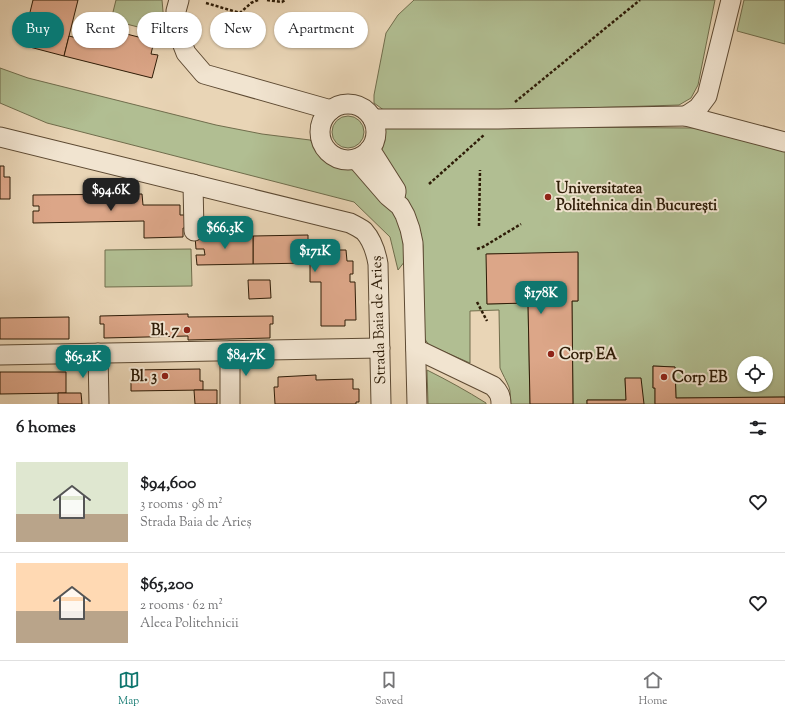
<!DOCTYPE html>
<meta charset="utf-8">
<style>
body{margin:0;font-family:"Sorts Mill Goudy",serif;background:#f6f6f6;color:#202124;height:100vh;display:flex;flex-direction:column;font-size:15px;white-space:nowrap}
*{box-sizing:border-box;margin:0}
p{font-size:13px;color:#757577}
.icon{flex:none;width:22px;height:22px;fill:none;stroke:currentColor;stroke-width:2;stroke-linecap:round;stroke-linejoin:round}
.map{position:relative;height:404px;overflow:hidden}
.panel{display:flex;flex-direction:column;background:#fff;flex:1}
.panel>*{flex:none}
.top-card{position:absolute;left:12px;top:12px;width:400px;height:36px;display:flex;gap:8px}
.buttons{position:absolute;left:737px;top:356px;display:grid;gap:8px}
.buttons a{display:grid;place-items:center;width:36px;height:36px;border-radius:50%;background:#fff;box-shadow:0 1px 3px #0004;font-size:20px}
.price{position:absolute;translate:-50% -34px;padding:0 9px;border-radius:8px;background:#0f766e;color:#fff;font-size:13px;line-height:26px;filter:drop-shadow(0 1px 2px #0008)}
.price::after{content:'';position:absolute;left:50%;top:24px;width:12px;height:9px;margin-left:-6px;background:inherit;clip-path:polygon(0 0,100% 0,50% 100%)}
.price.active{background:#222;color:#fff}
ul{padding:0;list-style:none}
li{display:flex;align-items:center;gap:12px;height:100px;padding:0 16px}
li+li{border-top:1px solid #e0e0e0}
li span{display:grid;place-items:center;flex:none;width:112px;height:80px;border-radius:0px;color:#555}
li>.icon{margin-inline-start:auto}
span .icon{width:48px;height:48px;fill:#fffc;stroke-width:1}
li b{font-size:17px}
h2{display:flex;justify-content:space-between;align-items:center;height:48px;padding:0 16px;font-size:17px}
.chip{padding:0 14px;border-radius:18px;background:#fff;box-shadow:0 1px 3px #0004;font-size:14px;line-height:36px}
.chip.active{background:#0f766e;color:#fff}
.menu{display:flex;justify-content:space-around;align-items:center;height:56px;border-top:1px solid #e0e0e0;background:#fff;font-size:11px;color:#757577}
.menu a{display:grid;justify-items:center;gap:2px}
.menu .active{color:#0f766e}
.map>svg:first-child{display:block}
.green{fill:#b1be92;stroke:#706d4c;fill-rule:evenodd}
.building{fill:#dca688;stroke:#2e1c07}
.lines{fill:none;stroke-linecap:round;stroke-linejoin:round}
.minor-casing{stroke:#5d4a33;stroke-width:21}
.path{stroke:#2e1c07;stroke-width:2.5;stroke-dasharray:3 2;stroke-linecap:butt}
.minor{stroke:#f1e4d0;stroke-width:19}
.poi-dot{fill:#8f2418;stroke:#f1e4d0;stroke-width:1.5}
.labels{text-anchor:middle;stroke-width:4;stroke-linejoin:round;paint-order:stroke}
.poi-label{font-size:15px;font-weight:bold;fill:#2e1c07;stroke:#f1e4d0;text-anchor:start}
.street-label{font-size:15px;fill:#2e1c07;stroke:#f1e4d0}
</style>
<div class="map">
<svg width="785" height="404" viewBox="0 0 785 404">
<rect width="100%" height="100%" fill="#e9d5b6"/>
<filter id="stains"><feTurbulence type="fractalNoise" baseFrequency=".005" numOctaves="4"/><feColorMatrix values="0 0 0 0 .2 0 0 0 0 .09 0 0 0 0 .02 0 0 0 .5 -.17"/></filter>
<radialGradient id="worn" r=".72"><stop offset=".6" stop-color="#630" stop-opacity="0"/><stop offset="1" stop-color="#630" stop-opacity=".3"/></radialGradient>
<g class="green">
<path d="M116,0H162L165,34L111,20Z"/>
<path d="M414,0H715L698,85L691,98L679,105L522,110L385,111L374,103V95L386,33L398,15Z"/>
<path d="M744,0H785V44L737,31Z"/>
<path d="M0,68L28,78L216,125L262,134L310,140L322,152L334,160L344,163L351,164L393,211L402,231L405,261L398,270L390,237L354,202L47,123L0,103Z"/>
<circle cx="348" cy="132" r="16"/>
<path d="M384,126L695,128L785,150V397L676,398L675,367L653,366V388H655V404H644L625,379L626,400H587V404H573L572,301H578V253L487,254V304L528,303L530,404H510C510,398 511,392 509,387C506,380 503,375 500,368L499,310L470,311V363L429,345L422,335L423,246L421,234L413,215L376,145L379,137V129ZM744,363H766V385H744Z"/>
<path d="M191,249L192,286L105,287V250Z"/>
<path d="M427,370C447,380 467,391 486,403V404H428Z"/>
</g>
<g class="building">
<path d="M33,0H78L64,56L22,45Z"/>
<path d="M107,29L154,41L151,54L158,55L152,78L64,56L69,36L88,41L89,37L105,41Z"/>
<path d="M0,166H4V177H10V199H0Z"/>
<path d="M142,194L143,205H180V215H185L186,228H183V237L144,238V221L33,223V211H39V206H33V195Z"/>
<path d="M308,235V250H346L347,261H353V274H350V282H355L356,320H345V326H321V282H310V263L253,264V236Z"/>
<path d="M195,236H253V264L197,265L196,255H205L204,249H196Z"/>
<path d="M578,252V301H572L573,404H530L528,303L487,304L486,254Z"/>
<path d="M248,280H270L271,298L249,299Z"/>
<path d="M188,314V317L273,316V324H270V338L188,340V336L104,338V324H100V316Z"/>
<path d="M69,317V339H0V318Z"/>
<path d="M653,366L675,367L676,398L785,397V404H655V388H653Z"/>
<path d="M200,369V381H203V390L131,391V370Z"/>
<path d="M0,372H66V393L0,394Z"/>
<path d="M316,375V380L353,379V389H359V402H356V404H275L274,387H278V377Z"/>
<path d="M625,378H641L644,404H587V400H626Z"/>
<path d="M194,390H217V404H195Z"/>
<path d="M58,393H81L82,404H58Z"/>
</g>
<g class="lines">
<defs>
<g id="minor">
<path d="M179,0L176,11V24L179,35L186,53L204,74L331,110"/>
<path d="M731,0L707,96L698,108L686,116L785,142"/>
<circle cx="348" cy="132" r="28"/>
<path d="M373,119H498L686,116"/>
<path d="M0,137L350,223C354,225 360,228 364,231C373,241 376,252 378,264L381,404"/>
<path d="M370,149L396,190V193"/>
<path d="M356,159L388,196L400,206L405,215L410,229L413,243L417,404"/>
<path d="M193,184L194,231"/>
<path d="M416,349L493,386C499,392 501,396 501,404"/>
<path d="M230,351V404"/>
<path d="M98,353L99,404"/>
<path d="M0,355L380,348"/>
</g>
</defs>
<use href="#minor" class="minor-casing"/>
<g class="path">
<path d="M267,0L282,2L285,0"/>
<path d="M206,3L240,13L251,3L258,0"/>
<path d="M515,102L640,0"/>
<path d="M429,184L484,135"/>
<path d="M479,226L480,170"/>
<path d="M477,249L483,247L521,224"/>
<path d="M477,302L487,321"/>
</g>
<use href="#minor" class="minor"/>
</g>
<g class="poi-dot">
<circle cx="548" cy="197" r="4"/>
<circle cx="187" cy="330" r="4"/>
<circle cx="551" cy="354" r="4"/>
<circle cx="165" cy="376" r="4"/>
<circle cx="664" cy="377" r="4"/>
</g>
<g class="labels">
<g class="poi-label">
<text x="556" y="193">Universitatea<tspan x="556" dy="17">Politehnica din București</tspan></text>
<text x="179" y="335" text-anchor="end">Bl. 7</text>
<text x="559" y="359">Corp EA</text>
<text x="157" y="381" text-anchor="end">Bl. 3</text>
<text x="672" y="382">Corp EB</text>
</g>
<g class="street-label">
<text transform="translate(378 320) rotate(-92)" y="5">Strada Baia de Arieș</text>
</g>
</g>
<rect width="100%" height="100%" filter="url(#stains)"/>
<rect width="100%" height="100%" fill="url(#worn)"/>
</svg>
<div class="buttons">
<a><svg class="icon" aria-label="locate" viewBox="0 0 24 24"><circle cx="12" cy="12" r="6"/><path d="M12 2v4M12 18v4M2 12h4M18 12h4"/></svg></a>
</div>
<b class="price active" style="left:111px;top:212px">$94.6K</b>
<b class="price" style="left:225px;top:250px">$66.3K</b>
<b class="price" style="left:315px;top:273px">$171K</b>
<b class="price" style="left:541px;top:315px">$178K</b>
<b class="price" style="left:246px;top:377px">$84.7K</b>
<b class="price" style="left:83px;top:379px">$65.2K</b>
<div class="top-card">
<a class="chip active">Buy</a>
<a class="chip">Rent</a>
<a class="chip">Filters</a>
<a class="chip">New</a>
<a class="chip">Apartment</a>
</div>
</div>
<section class="panel">
<h2>6 homes<svg class="icon" aria-label="filters" viewBox="0 0 24 24"><path d="M4 7h16M4 17h16"/><circle cx="9" cy="7" r="2"/><circle cx="15" cy="17" r="2"/></svg></h2>
<ul>
<li><span style="background:linear-gradient(#dfe7d0 65%,#b9a48a 0)"><svg class="icon" aria-label="home" viewBox="0 0 24 24"><path d="M3 11l9-7 9 7M6 9v11h12V9"/></svg></span><div><b>$94,600</b><p>3 rooms · 98 m²</p><p>Strada Baia de Arieș</p></div><svg class="icon" aria-label="heart" viewBox="0 0 24 24"><path d="M12 20l-8-8c-3-5 5-10 8-4 3-6 11-1 8 4z"/></svg></li>
<li><span style="background:linear-gradient(#ffd9b3 60%,#b9a48a 0)"><svg class="icon" aria-label="home" viewBox="0 0 24 24"><path d="M3 11l9-7 9 7M6 9v11h12V9"/></svg></span><div><b>$65,200</b><p>2 rooms · 62 m²</p><p>Aleea Politehnicii</p></div><svg class="icon" aria-label="heart" viewBox="0 0 24 24"><path d="M12 20l-8-8c-3-5 5-10 8-4 3-6 11-1 8 4z"/></svg></li>
</ul>
</section>
<nav class="menu">
<a class="active"><svg class="icon" aria-label="map" viewBox="0 0 24 24"><path d="M3 6l6-2 6 2 6-2v14l-6 2-6-2-6 2zM9 4v14M15 6v14"/></svg>Map</a>
<a><svg class="icon" aria-label="saved" viewBox="0 0 24 24"><path d="M7 4h10v16l-5-4-5 4z"/></svg>Saved</a>
<a><svg class="icon" aria-label="home" viewBox="0 0 24 24"><path d="M3 11l9-7 9 7M6 9v11h12V9"/></svg>Home</a>
</nav>
